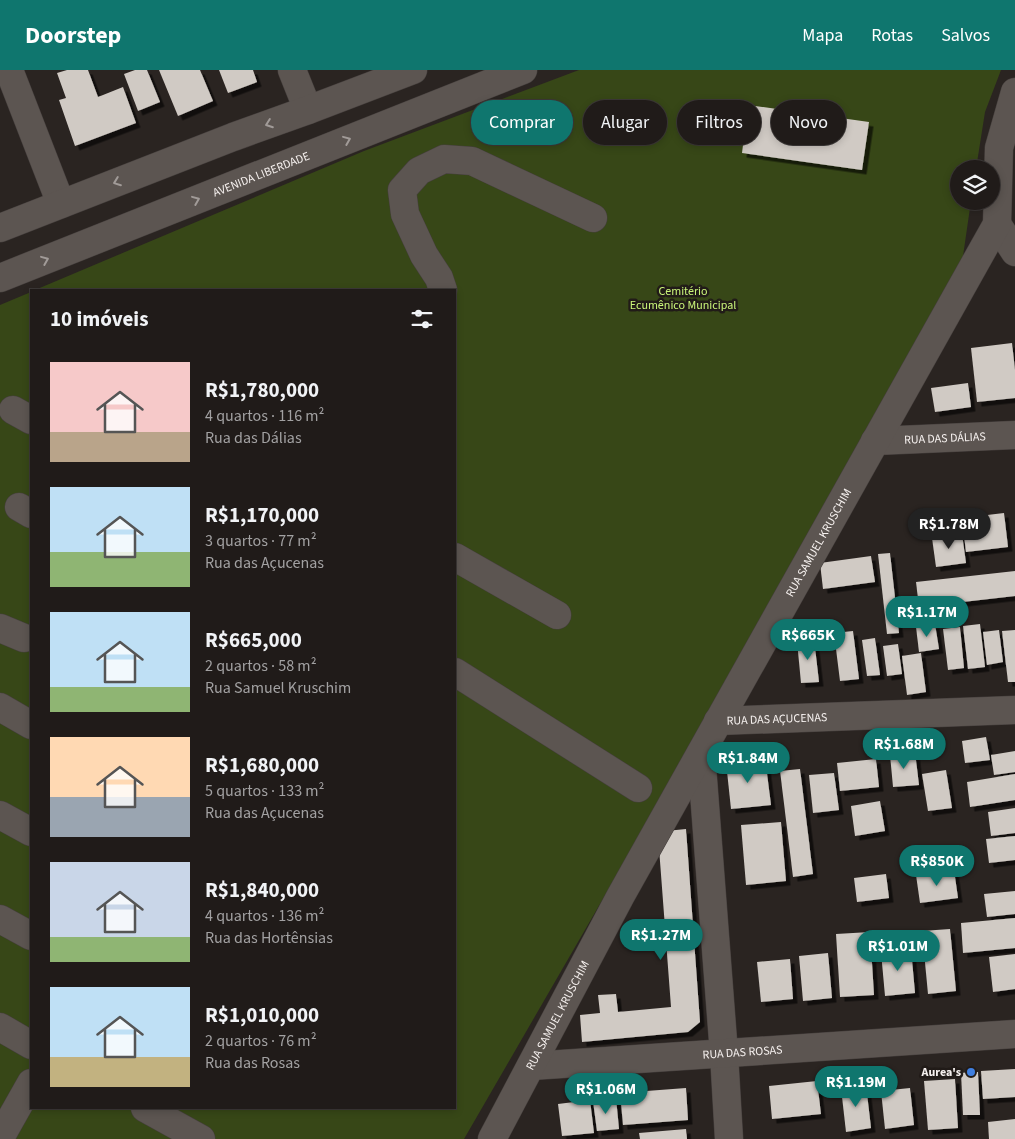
<!DOCTYPE html>
<html lang="pt">
<meta charset="utf-8">
<style>
body{margin:0;font-family:"Source Sans 3",sans-serif;background:#2d2826;color:#f1f3f6;height:100vh;display:flex;flex-direction:column;font-size:19px;white-space:nowrap}
*{box-sizing:border-box;margin:0}
p{font-size:16px;color:#a2a1a2}
.icon{flex:none;width:28px;height:28px;fill:none;stroke:currentColor;stroke-width:2;stroke-linecap:round;stroke-linejoin:round}
.map{position:relative;flex:1;overflow:hidden}
.drawer{position:absolute;left:30px;top:219px;width:426px;height:820px;display:flex;flex-direction:column;background:#201b19;border-radius:0px;box-shadow:0 2px 8px #0003,0 0 0 1px #3d3938}
.drawer>*{flex:none}
.top-card{position:absolute;left:471px;top:30px;width:469px;height:45px;display:flex;gap:10px}
.tools{position:absolute;left:950px;top:90px;display:grid;gap:10px}
.tools a{display:grid;place-items:center;width:50px;height:50px;border-radius:50%;background:#201b19;box-shadow:0 2px 8px #0003,0 0 0 1px #3d3938;font-size:25px}
.price{position:absolute;translate:-50% -42px;padding:0 11px;border-radius:18px;background:#0f766e;color:#fff;font-size:16px;line-height:32px;filter:drop-shadow(0 1px 2px #0008)}
.price::after{content:'';position:absolute;left:50%;top:30px;width:15px;height:11px;margin-left:-8px;background:inherit;clip-path:polygon(0 0,100% 0,50% 100%)}
.price.current{background:#222;color:#fff}
ul{padding:0;list-style:none}
li{display:flex;align-items:center;gap:15px;height:125px;padding:0 20px}
li span{display:grid;place-items:center;flex:none;width:140px;height:100px;border-radius:0px;color:#555}
li>.icon{margin-inline-start:auto}
span .icon{width:60px;height:60px;fill:#fffc;stroke-width:1}
li b{font-size:21px}
h2{display:flex;justify-content:space-between;align-items:center;height:60px;padding:0 20px;font-size:21px}
.tag{padding:0 18px;border-radius:22px;background:#201b19;box-shadow:0 2px 8px #0003,0 0 0 1px #3d3938;font-size:18px;line-height:45px}
.tag.current{background:#0f766e;color:#fff}
header{display:flex;align-items:center;gap:30px;box-sizing:border-box;height:70px;padding:0 25px;background:#0f766e;color:#fff}
header strong{font-size:24px}
nav{display:flex;gap:28px;margin-inline-start:auto;font-size:18px}
.map>svg:first-child{display:block}
.green{fill:#374717}
.building{fill:#d0cac4;filter:url(#shadow)}
.lines{fill:none;stroke-linecap:round;stroke-linejoin:round}
.minor-casing{stroke:#453f3d;stroke-width:29}
.minor{stroke:#5c5551;stroke-width:28}
.oneway{stroke:#a19b98}
.shop-dot{fill:#3f7fe0;stroke:#211b18;stroke-width:2}
.labels{text-anchor:middle;stroke-width:5;stroke-linejoin:round;paint-order:stroke}
.street-label{font-size:12px;fill:#f6f1ef;stroke:#211b18}
.park-label{font-size:12px;fill:#caf579;stroke:#211b18}
.poi-label{font-size:12px;font-weight:bold;fill:#f6f1ef;stroke:#211b18;text-anchor:end}
</style>
<header>
<strong>Doorstep</strong>
<nav><a>Mapa</a><a>Rotas</a><a>Salvos</a></nav>
</header>
<div class="map">
<svg width="1015" height="1069" viewBox="0 0 1015 1069">
<defs>
<filter id="shadow"><feDropShadow dx="4.5" dy="4.5" stdDeviation="0" flood-color="#0009"/></filter>
</defs>
<rect width="100%" height="100%" fill="#2a2421"/>
<path class="green" d="M579,0H1001L985,42L976,99H959V131H971L961,200L711,642L464,1069H0V235L31,222V1038H455V220H35L364,81Z"/>
<g class="building">
<path d="M67,0H88L98,27L123,17L136,53L75,76L59,30L66,28L57,3Z"/>
<path d="M135,0H147L160,32L138,41L124,4Z"/>
<path d="M159,0H200L213,31L178,46Z"/>
<path d="M219,0H253L257,12L228,23Z"/>
<path d="M748,35L869,52L862,100L742,83Z"/>
<path d="M1012,273L1015,300V328L977,332L971,278Z"/>
<path d="M968,313L971,337L935,342L931,318Z"/>
<path d="M1004,443L1008,477L966,482L962,448Z"/>
<path d="M962,464L966,493L936,497L932,468Z"/>
<path d="M890,483L899,563L887,564L878,484Z"/>
<path d="M871,486L875,512L823,519L820,493Z"/>
<path d="M1015,501V526L919,537L916,512Z"/>
<path d="M935,554L939,579L919,582L916,557Z"/>
<path d="M980,554L985,597L968,599L963,556Z"/>
<path d="M960,557L964,598L948,600L943,559Z"/>
<path d="M999,560L1003,592L987,595L983,562Z"/>
<path d="M1015,560V612H1008L1002,561Z"/>
<path d="M853,561L859,609L840,611L834,563Z"/>
<path d="M875,568L880,605L867,606L862,570Z"/>
<path d="M814,569L819,612L801,613L797,571Z"/>
<path d="M898,574L902,604L887,606L883,576Z"/>
<path d="M921,583L926,622L907,625L902,586Z"/>
<path d="M986,667L990,690L965,693L962,671Z"/>
<path d="M1015,681V702L994,705L991,685Z"/>
<path d="M915,682L919,715L893,717L890,685Z"/>
<path d="M765,688L771,735L731,739L726,692Z"/>
<path d="M876,689L879,717L840,721L837,693Z"/>
<path d="M800,699L813,804L793,807L780,701Z"/>
<path d="M946,700L952,738L928,741L922,704Z"/>
<path d="M834,703L839,740L813,743L809,705Z"/>
<path d="M1015,704V730L970,737L967,712Z"/>
<path d="M880,731L885,761L855,766L851,736Z"/>
<path d="M1015,738V763L991,766L988,742Z"/>
<path d="M781,752L786,811L746,815L741,755Z"/>
<path d="M686,759L700,952L688,962L582,972L580,945L600,943L598,925L616,924L618,942L671,937L659,778L666,761Z"/>
<path d="M1015,766V790L989,793L986,769Z"/>
<path d="M954,800L958,828L920,833L916,805Z"/>
<path d="M886,804L889,828L857,832L854,808Z"/>
<path d="M1015,821V844L987,847L984,824Z"/>
<path d="M1015,848V878L963,883L961,853Z"/>
<path d="M950,859L956,921L928,924L922,861Z"/>
<path d="M870,862L874,925L840,927L836,864Z"/>
<path d="M911,879L915,923L885,926L881,882Z"/>
<path d="M828,883L832,928L803,931L799,886Z"/>
<path d="M1015,884V919L993,922L989,887Z"/>
<path d="M790,889L793,929L761,932L757,892Z"/>
<path d="M1015,999V1027L983,1029L981,1001Z"/>
<path d="M971,1002H978L980,1045H963L961,1003Z"/>
<path d="M955,1009L958,1058L928,1060L924,1011Z"/>
<path d="M817,1011L821,1044L772,1049L769,1016Z"/>
<path d="M866,1015L871,1058L846,1062L841,1018Z"/>
<path d="M686,1018L688,1050L623,1055L620,1023Z"/>
<path d="M910,1018L914,1055L885,1059L881,1021Z"/>
<path d="M616,1028L619,1059L597,1061L593,1031Z"/>
<path d="M590,1030L594,1063L562,1066L558,1034Z"/>
<path d="M1015,1049V1069H989L988,1052Z"/>
<path d="M686,1059L687,1069H640L639,1063Z"/>
</g>
<g class="lines">
<defs>
<g id="minor">
<path d="M9,0L61,134"/>
<path d="M292,0L308,40"/>
<path d="M997,154L1015,182"/>
<path d="M0,158L233,67L308,40L413,0"/>
<path id="s1" d="M0,208L523,0"/>
<path d="M443,220L439,208L424,185L405,144L402,120L419,101L444,89L472,91L593,148"/>
<path d="M13,340L31,350"/>
<path id="s2" d="M875,371L1015,365"/>
<path d="M19,437L31,444"/>
<path d="M455,487L557,545"/>
<path d="M0,558L24,568"/>
<path d="M455,602L638,718"/>
<path d="M0,637L31,655"/>
<path id="s3" d="M718,651L1015,640"/>
<path d="M701,683L724,984L729,1069"/>
<path d="M0,745L31,762"/>
<path d="M0,849L31,866"/>
<path d="M0,957L31,975"/>
<path id="s4" d="M531,996L1015,964"/>
<path d="M145,1038L201,1069"/>
<path d="M0,1068L31,1013"/>
<path id="s5" d="M492,1069L620,827L997,154L999,78L1015,22"/>
</g>
</defs>
<use href="#minor" class="minor-casing"/>
<use href="#minor" class="minor"/>
</g>
<defs><path id="oneway-chevron" d="M-2-3.5L2.5 0L-2 3.5" fill="none" stroke-width="1.6" stroke-linecap="round" stroke-linejoin="round" transform="scale(1.25)"/></defs>
<g class="oneway">
<use href="#oneway-chevron" transform="translate(269 54) rotate(160)"/>
<use href="#oneway-chevron" transform="translate(347 70) rotate(-22)"/>
<use href="#oneway-chevron" transform="translate(117 112) rotate(159)"/>
<use href="#oneway-chevron" transform="translate(196 130) rotate(-22)"/>
<use href="#oneway-chevron" transform="translate(45 190) rotate(-22)"/>
</g>
<circle class="shop-dot" cx="971" cy="1002" r="5"/>
<g class="labels">
<g class="street-label">
<text dy="4" stroke="none"><textPath href="#s1" startOffset="281">AVENIDA LIBERDADE</textPath></text>
<text dy="4" stroke="none"><textPath href="#s2" startOffset="70">RUA DAS DÁLIAS</textPath></text>
<text dy="4" stroke="none"><textPath href="#s5" startOffset="680">RUA SAMUEL KRUSCHIM</textPath></text>
<text dy="4" stroke="none"><textPath href="#s3" startOffset="59">RUA DAS AÇUCENAS</textPath></text>
<text dy="4" stroke="none"><textPath href="#s5" startOffset="140">RUA SAMUEL KRUSCHIM</textPath></text>
<text dy="4" stroke="none"><textPath href="#s4" startOffset="212">RUA DAS ROSAS</textPath></text>
</g>
<g class="park-label">
<text x="683" y="225">Cemitério<tspan x="683" dy="14">Ecumênico Municipal</tspan></text>
</g>
<g class="poi-label">
<text x="961" y="1006">Aurea's</text>
</g>
</g>
</svg>
<div class="tools">
<a><svg class="icon" aria-label="layers" viewBox="0 0 24 24"><path d="M12 4l9 5-9 5-9-5zM3 14l9 5 9-5"/></svg></a>
</div>
<b class="price current" style="left:949px;top:480px">R$1.78M</b>
<b class="price" style="left:927px;top:568px">R$1.17M</b>
<b class="price" style="left:808px;top:591px">R$665K</b>
<b class="price" style="left:904px;top:700px">R$1.68M</b>
<b class="price" style="left:748px;top:714px">R$1.84M</b>
<b class="price" style="left:937px;top:817px">R$850K</b>
<b class="price" style="left:661px;top:891px">R$1.27M</b>
<b class="price" style="left:898px;top:902px">R$1.01M</b>
<b class="price" style="left:856px;top:1038px">R$1.19M</b>
<b class="price" style="left:606px;top:1045px">R$1.06M</b>
<div class="top-card">
<a class="tag current">Comprar</a>
<a class="tag">Alugar</a>
<a class="tag">Filtros</a>
<a class="tag">Novo</a>
</div>
<section class="drawer">
<h2>10 imóveis<svg class="icon" aria-label="filters" viewBox="0 0 24 24"><path d="M4 7h16M4 17h16"/><circle cx="9" cy="7" r="2"/><circle cx="15" cy="17" r="2"/></svg></h2>
<ul>
<li><span style="background:linear-gradient(#f6c9c9 70%,#b9a48a 0)"><svg class="icon" aria-label="home" viewBox="0 0 24 24"><path d="M3 11l9-7 9 7M6 9v11h12V9"/></svg></span><div><b>R$1,780,000</b><p>4 quartos · 116 m²</p><p>Rua das Dálias</p></div></li>
<li><span style="background:linear-gradient(#bfe0f5 65%,#8fb573 0)"><svg class="icon" aria-label="home" viewBox="0 0 24 24"><path d="M3 11l9-7 9 7M6 9v11h12V9"/></svg></span><div><b>R$1,170,000</b><p>3 quartos · 77 m²</p><p>Rua das Açucenas</p></div></li>
<li><span style="background:linear-gradient(#bfe0f5 75%,#8fb573 0)"><svg class="icon" aria-label="home" viewBox="0 0 24 24"><path d="M3 11l9-7 9 7M6 9v11h12V9"/></svg></span><div><b>R$665,000</b><p>2 quartos · 58 m²</p><p>Rua Samuel Kruschim</p></div></li>
<li><span style="background:linear-gradient(#ffd9b3 60%,#9aa5b1 0)"><svg class="icon" aria-label="home" viewBox="0 0 24 24"><path d="M3 11l9-7 9 7M6 9v11h12V9"/></svg></span><div><b>R$1,680,000</b><p>5 quartos · 133 m²</p><p>Rua das Açucenas</p></div></li>
<li><span style="background:linear-gradient(#c9d6e8 75%,#8fb573 0)"><svg class="icon" aria-label="home" viewBox="0 0 24 24"><path d="M3 11l9-7 9 7M6 9v11h12V9"/></svg></span><div><b>R$1,840,000</b><p>4 quartos · 136 m²</p><p>Rua das Hortênsias</p></div></li>
<li><span style="background:linear-gradient(#bfe0f5 70%,#c2b280 0)"><svg class="icon" aria-label="home" viewBox="0 0 24 24"><path d="M3 11l9-7 9 7M6 9v11h12V9"/></svg></span><div><b>R$1,010,000</b><p>2 quartos · 76 m²</p><p>Rua das Rosas</p></div></li>
</ul>
</section>
</div>
